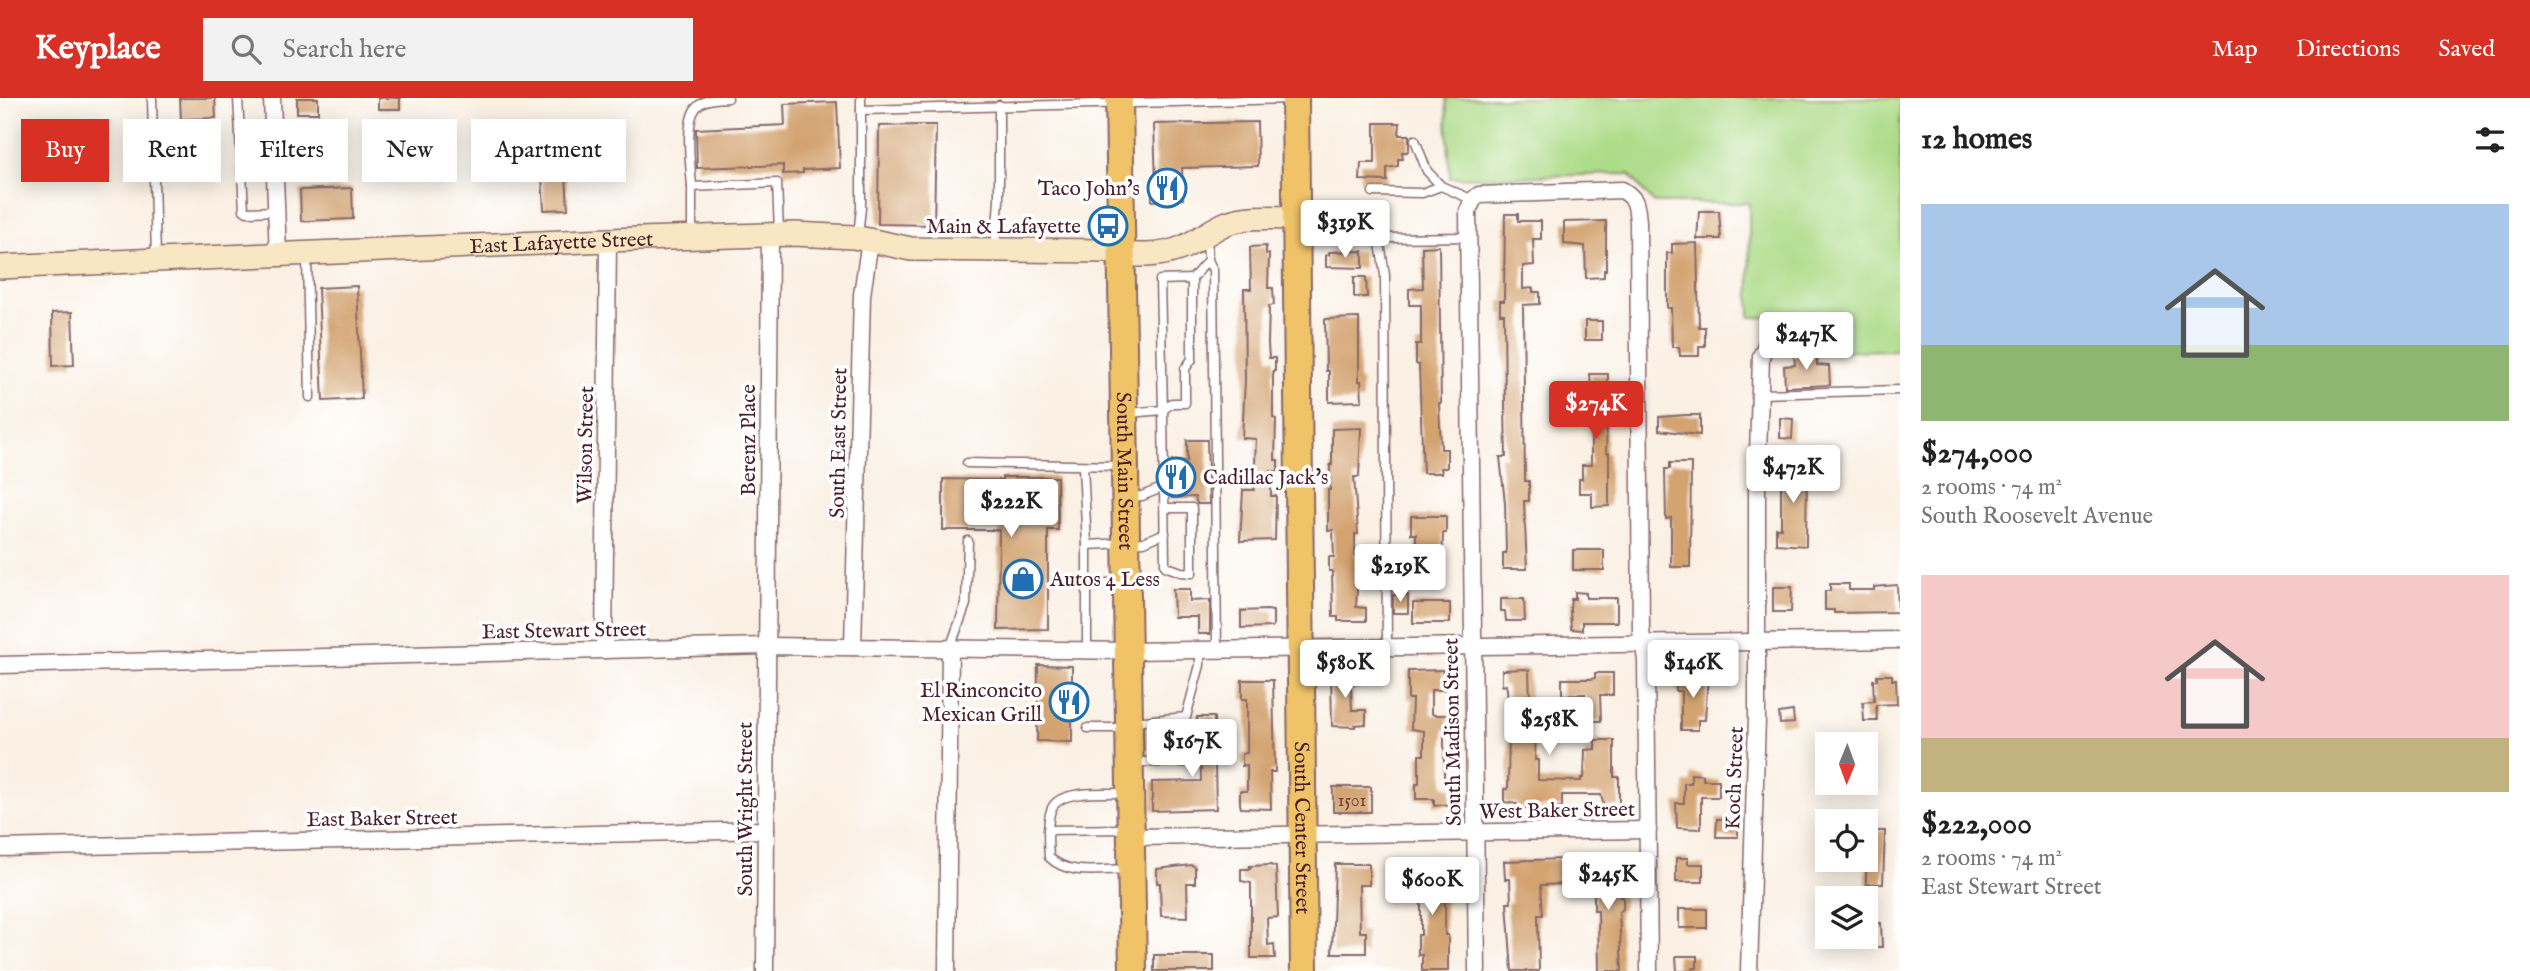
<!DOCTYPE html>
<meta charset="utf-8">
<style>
body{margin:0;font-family:"IM FELL English",serif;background:#f2f2f2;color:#222;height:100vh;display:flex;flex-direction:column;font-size:26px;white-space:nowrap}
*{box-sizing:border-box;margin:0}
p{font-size:23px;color:#767676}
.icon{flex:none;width:38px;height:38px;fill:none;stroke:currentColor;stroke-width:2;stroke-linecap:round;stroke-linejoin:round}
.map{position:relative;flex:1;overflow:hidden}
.sheet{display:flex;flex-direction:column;background:#fff;width:630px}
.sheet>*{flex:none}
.hud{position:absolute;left:21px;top:21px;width:665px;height:63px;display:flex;gap:14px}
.needle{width:46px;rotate:181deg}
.controls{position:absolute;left:1815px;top:634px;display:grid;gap:14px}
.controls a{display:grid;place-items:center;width:63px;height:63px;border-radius:0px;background:#fff;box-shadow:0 4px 18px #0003;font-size:35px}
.price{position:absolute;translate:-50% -60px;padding:0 16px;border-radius:7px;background:#fff;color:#222;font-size:23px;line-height:46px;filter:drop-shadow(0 2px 4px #0008)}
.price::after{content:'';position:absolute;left:50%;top:42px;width:21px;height:16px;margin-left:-10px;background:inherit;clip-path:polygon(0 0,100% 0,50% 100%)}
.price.current{background:#d93025;color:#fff}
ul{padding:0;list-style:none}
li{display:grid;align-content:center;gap:14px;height:371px;padding:0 21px}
li span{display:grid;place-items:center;height:217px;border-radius:0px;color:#555}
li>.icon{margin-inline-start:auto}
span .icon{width:126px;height:126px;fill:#fffc;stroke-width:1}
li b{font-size:30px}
h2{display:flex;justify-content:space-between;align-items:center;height:84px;padding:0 21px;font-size:30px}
.chip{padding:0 24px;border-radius:0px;background:#fff;box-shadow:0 4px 18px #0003;font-size:24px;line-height:63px}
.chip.current{background:#d93025;color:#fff}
header{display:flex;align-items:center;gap:42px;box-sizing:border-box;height:98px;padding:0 35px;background:#d93025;color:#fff}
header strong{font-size:33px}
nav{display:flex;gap:38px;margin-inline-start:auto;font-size:24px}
.search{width:490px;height:63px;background:#f2f2f2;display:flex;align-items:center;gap:18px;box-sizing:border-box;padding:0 24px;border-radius:0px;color:#767676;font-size:26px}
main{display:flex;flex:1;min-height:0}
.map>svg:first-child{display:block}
.green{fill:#addb88;stroke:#7c7d5a;stroke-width:2}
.building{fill:#d3a36f}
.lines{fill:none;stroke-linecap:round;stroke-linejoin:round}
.lane-casing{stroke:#88686b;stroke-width:11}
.street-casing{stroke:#88686b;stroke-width:19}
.secondary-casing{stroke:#88686b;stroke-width:26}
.primary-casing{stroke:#88686b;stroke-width:30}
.lane{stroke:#fff;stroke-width:8}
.street{stroke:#fff;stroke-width:16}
.secondary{stroke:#f9e7c3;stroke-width:23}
.primary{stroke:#f1c369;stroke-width:26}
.labels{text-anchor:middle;stroke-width:7;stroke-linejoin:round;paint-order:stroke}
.number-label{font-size:18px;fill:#6c403c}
.poi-label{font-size:21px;fill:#4a1f2b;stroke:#fff;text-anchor:end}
.street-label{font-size:21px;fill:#4a1f2b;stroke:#fff}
</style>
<header>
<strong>Keyplace</strong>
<div class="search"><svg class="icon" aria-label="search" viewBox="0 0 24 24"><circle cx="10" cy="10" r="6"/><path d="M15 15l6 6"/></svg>Search here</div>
<nav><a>Map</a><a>Directions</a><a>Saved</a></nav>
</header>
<main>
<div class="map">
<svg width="1900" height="873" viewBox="0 0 1900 873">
<rect width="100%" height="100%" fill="#fff"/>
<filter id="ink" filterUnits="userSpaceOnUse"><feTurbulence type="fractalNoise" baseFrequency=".0143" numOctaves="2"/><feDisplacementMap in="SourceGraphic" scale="14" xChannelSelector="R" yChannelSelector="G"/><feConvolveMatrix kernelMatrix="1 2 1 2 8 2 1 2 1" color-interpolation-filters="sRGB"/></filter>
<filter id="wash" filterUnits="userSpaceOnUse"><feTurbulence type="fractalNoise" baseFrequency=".00686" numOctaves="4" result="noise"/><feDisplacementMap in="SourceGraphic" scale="28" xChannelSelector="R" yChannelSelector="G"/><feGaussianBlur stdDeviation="1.57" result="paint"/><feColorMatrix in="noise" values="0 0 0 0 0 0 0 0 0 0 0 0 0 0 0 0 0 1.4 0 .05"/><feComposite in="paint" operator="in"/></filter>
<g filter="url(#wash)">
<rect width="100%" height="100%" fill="#faf0e3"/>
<path class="green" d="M1446,0H1900V252L1788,254L1787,220L1750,219L1749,105H1654L1629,76L1450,80Z"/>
<g id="blocks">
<g class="building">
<path d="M180,0H215L216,20L181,21Z"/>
<rect x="297" y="0" width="21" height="15"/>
<rect x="378" y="0" width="22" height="11"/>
<path d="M837,4L840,70L803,72V75L783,76V67L697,70L696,31L785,27L784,6Z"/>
<path d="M1257,24L1258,68L1182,70L1183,101L1152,103V87H1156L1154,26Z"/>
<path d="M1375,25H1400L1399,37H1409V51L1407,54H1402L1403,61H1398V68L1387,70V83L1360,82L1361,65H1375Z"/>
<path d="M920,27H936L934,127L878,126L879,28Z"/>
<path d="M566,76L568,111L544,112L542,77Z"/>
<path d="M352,90L353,121L301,123L300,92Z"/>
<path d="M1699,113H1719L1721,141H1697Z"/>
<path d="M1505,116H1518V123H1541V141H1533L1534,167L1523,168V191L1533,190V194H1540V206L1523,207L1525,383H1529V403H1524L1527,471H1503V455H1506L1505,405L1500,359H1506L1505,309L1504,216H1500V203H1504Z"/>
<path d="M1606,123V172H1604V179L1586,180L1585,148L1564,146V124Z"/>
<path d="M1697,145L1699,229H1705V248H1699V258H1680L1679,249H1672L1671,210H1667V155H1672V146Z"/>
<path d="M1266,148V156H1269L1268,190H1273L1274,207L1269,208L1268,246L1269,260H1275V273H1273V320L1276,321L1275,362H1278V373H1271V398H1276L1275,442L1240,443L1243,392H1254L1256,341L1242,340L1245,282L1244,191H1251L1250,149Z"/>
<path d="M1439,148L1441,305H1439L1441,351H1447V370H1441L1442,375H1423L1419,267L1416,266V246H1421V207H1409V191L1423,190L1422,149Z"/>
<path d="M1363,153V170L1326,169V157H1329V154Z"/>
<path d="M1354,179H1366L1367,199H1354Z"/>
<path d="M357,188L362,301L323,303L318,190Z"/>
<path d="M72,214L74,267L53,268L52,215Z"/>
<path d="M1359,220V283H1361L1362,303L1329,304V273H1326L1325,221Z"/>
<rect x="1585" y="223" width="17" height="19"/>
<path d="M1817,256V267L1829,268L1830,287L1785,289L1784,268L1795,267L1794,257Z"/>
<path d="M1590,276H1608L1606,355H1609V408L1592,409V395H1579V381H1582V367H1591V310H1578V288H1591Z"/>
<path d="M1686,317H1700V337L1659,332V319Z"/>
<path d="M1780,320L1793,321L1792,341L1780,340Z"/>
<path d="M1361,330L1359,379H1354L1358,436H1355V458H1359L1356,509L1366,510V523H1338V519H1333L1332,473H1329V459H1334L1333,432L1328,433V392H1330V367H1332V331Z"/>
<path d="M1187,342H1207L1209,406H1197L1195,399L1172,400V363H1187Z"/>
<path d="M1786,364H1797L1800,366V372H1807L1806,448L1776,446V430H1781V381H1778V365L1786,366Z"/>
<path d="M1670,365H1691L1690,469H1671V420L1666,421L1665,371H1670Z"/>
<path d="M1002,379H1057L1058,432H1048V531L998,532L999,432H943V381L1002,382Z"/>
<path d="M1411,418H1446V435H1443L1442,476H1425V466H1416V436H1411Z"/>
<rect x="1573" y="452" width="31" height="20"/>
<path d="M1830,486H1849V492H1874V489L1897,487L1898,514L1834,515V512H1825V493H1830Z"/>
<path d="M1773,489H1792L1791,514H1773Z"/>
<path d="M1173,491H1190V503L1210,502V536H1198V519H1174Z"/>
<path d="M1575,494L1586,495V500H1617V524H1582V532L1571,531L1570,511L1571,501H1575Z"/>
<rect x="1393" y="497" width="15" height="18"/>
<path d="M1501,501H1524L1525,523H1506L1505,513H1501Z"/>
<rect x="1413" y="505" width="37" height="20"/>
<path d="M1267,512L1273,513V529L1241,530V513Z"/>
<path d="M1038,567L1072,568V644L1037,643Z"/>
<path d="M1525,571L1529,572L1530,604H1536L1535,662H1538V682L1581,683V680H1584L1585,652L1595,651V642H1614V679H1619V709H1604L1601,697H1562V709L1517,710V706L1504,704V691H1508L1509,624L1507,591L1506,587L1502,588V572Z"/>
<path d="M1443,572V592H1431V615L1434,617H1448V631H1444V688L1451,690V706L1434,708V701H1416V686H1419V657H1424V633L1411,631L1412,601H1408V573Z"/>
<path d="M1360,573V586H1351L1352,612H1366V626L1355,627V629L1332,628L1331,575Z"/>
<path d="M1595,575H1613V597H1600L1601,623H1586L1585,596L1562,597V581H1591L1595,580Z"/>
<path d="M1708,577L1705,622H1698V632H1681V593H1676V579Z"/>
<path d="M1877,577H1892V582L1896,581L1897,606L1876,607L1877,623H1864L1863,604L1874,603L1873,582H1877Z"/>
<path d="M1242,582H1273L1275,674H1270L1271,711L1241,710L1240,706V693H1247V667L1242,668V656L1247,655V601H1242Z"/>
<path d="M1793,613L1794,625L1780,626L1779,615Z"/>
<path d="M1197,619H1214L1216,711L1152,713V684L1201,683L1200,640H1197Z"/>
<path d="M1691,676L1703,677V682H1719V699H1701V731L1677,730L1676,705H1684V685H1691Z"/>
<rect x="1333" y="689" width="38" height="25"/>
<path d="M1717,721H1738V739H1716Z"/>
<path d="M1866,733H1885L1883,786H1866Z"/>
<path d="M1676,760H1688V766H1703V784H1676Z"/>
<path d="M1564,761V786L1541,787L1543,817H1538L1539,873H1512L1507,805H1511L1510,781H1505L1504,763Z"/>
<path d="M1595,761H1619L1620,799H1623V811L1619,814L1622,873H1599L1598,812H1594V787H1591V766H1595Z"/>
<path d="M1421,764H1442L1443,794H1445V837H1448V873H1422V857H1418V837H1421V783H1411V769H1421Z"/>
<path d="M1335,766H1369V787H1359L1360,834H1366V855H1332Z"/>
<path d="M1192,767L1195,769V785H1187L1188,819L1161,818L1160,785H1157V771Z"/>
<path d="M1270,767L1276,769L1278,819L1267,820L1268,847L1274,846L1275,860H1251V785L1241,783V771H1250V768Z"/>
<rect x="1679" y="811" width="28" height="19"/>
<path d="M1866,825H1881L1882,849H1865Z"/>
<rect x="1154" y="857" width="60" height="16"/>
<path d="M1676,858H1697V870H1693V873H1677Z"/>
</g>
</g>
</g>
<g filter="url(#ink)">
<use href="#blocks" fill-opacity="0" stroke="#88686b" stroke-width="2"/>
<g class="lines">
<defs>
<g id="lane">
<path d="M152,0L156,160"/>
<path d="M238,0L244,112L247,114L276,113"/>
<path d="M861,12L1292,1"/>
<path d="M1415,42L1427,73L1441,88"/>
<path d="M240,49L274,48"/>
<path d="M692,89C691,70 684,25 696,10C704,0 717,1 728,0"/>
<path d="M1373,94L1422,95L1441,88L1473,102"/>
<path d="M858,137L861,110V0"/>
<path d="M692,139V89L777,85L779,134"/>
<path d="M1207,139L1208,162L1213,172L1217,552"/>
<path d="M1379,139L1385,177L1387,549"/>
<path d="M1300,141L1469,139"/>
<path d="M995,150L999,103V7"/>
<path d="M307,159L310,299"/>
<path d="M1192,181V261L1185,271V305H1172L1163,312L1160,182Z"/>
<path d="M1192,181L1208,162"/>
<path d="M1760,296L1900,292"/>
<path d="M1129,315L1163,312L1165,468L1181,474L1192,475V410H1164"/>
<path d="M967,365L1120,368"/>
<path d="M1083,368L1087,447"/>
<path d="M1130,399L1142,398L1164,389"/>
<path d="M1087,485H1123"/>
<path d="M950,550L966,506L968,443"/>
<path d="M1087,552V447L1144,444L1165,435"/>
<path d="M1133,624L1186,619L1200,567V552"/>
<path d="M1088,630H1127"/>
<path d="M1134,664H1190"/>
<path d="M1128,695C1108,696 1064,691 1053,708C1046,719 1048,746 1049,759C1069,779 1102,771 1129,771"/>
<path d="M1048,732L1125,731"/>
</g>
<g id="street">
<path d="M272,0L278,158"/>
<path d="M853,549L862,197L870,142"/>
<path d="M604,552L608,142"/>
<path d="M0,567L767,548L1129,553L1900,542"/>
<path d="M1131,739L1648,732"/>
<path d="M0,750L766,732"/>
<path d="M765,873L770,137"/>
<path d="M947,873L950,550"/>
<path d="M1477,873L1468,113L1473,102L1479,97L1622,92C1637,101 1636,106 1638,123L1641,533L1646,562L1649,873"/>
<path d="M1749,873L1757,621V390L1761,258L1770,239"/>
</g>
<g id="secondary">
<path id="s1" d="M0,169L608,142L794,136L854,139L911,151L1109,153C1132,159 1162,159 1184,149C1199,142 1212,131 1227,125C1249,117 1275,120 1298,120"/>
</g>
<g id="primary">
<path id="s2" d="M1119,0L1133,873"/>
<path id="s3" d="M1295,0L1304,873"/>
</g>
</defs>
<use href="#lane" class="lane-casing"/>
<use href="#street" class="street-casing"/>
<use href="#secondary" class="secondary-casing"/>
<use href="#primary" class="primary-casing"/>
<use href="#lane" class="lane"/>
<use href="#street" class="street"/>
<use href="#secondary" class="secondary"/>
<use href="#primary" class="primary"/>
</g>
</g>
<defs>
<symbol id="restaurant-ring" viewBox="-11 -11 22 22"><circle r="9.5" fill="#fff" stroke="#1f6fb2" stroke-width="1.5"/><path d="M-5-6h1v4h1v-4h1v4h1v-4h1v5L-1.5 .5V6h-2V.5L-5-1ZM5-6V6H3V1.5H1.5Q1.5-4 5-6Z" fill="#1f6fb2"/></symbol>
<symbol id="bus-ring" viewBox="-11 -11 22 22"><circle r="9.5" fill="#fff" stroke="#1f6fb2" stroke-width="1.5"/><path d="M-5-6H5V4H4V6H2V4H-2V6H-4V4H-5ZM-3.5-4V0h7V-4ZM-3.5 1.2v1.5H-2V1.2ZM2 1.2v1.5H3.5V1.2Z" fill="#1f6fb2"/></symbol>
<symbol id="shop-ring" viewBox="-11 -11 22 22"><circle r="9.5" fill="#fff" stroke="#1f6fb2" stroke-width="1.5"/><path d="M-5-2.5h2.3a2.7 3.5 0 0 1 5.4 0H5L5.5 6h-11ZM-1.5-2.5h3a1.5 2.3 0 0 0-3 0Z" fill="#1f6fb2"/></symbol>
</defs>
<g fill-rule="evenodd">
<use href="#restaurant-ring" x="1145" y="68" width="44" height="44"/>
<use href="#bus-ring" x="1086" y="106" width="44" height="44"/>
<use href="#restaurant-ring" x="1154" y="357" width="44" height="44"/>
<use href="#shop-ring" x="1001" y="459" width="44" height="44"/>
<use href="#restaurant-ring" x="1047" y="582" width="44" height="44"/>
</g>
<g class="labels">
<g class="number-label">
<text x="1352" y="708">1501</text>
</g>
<g class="poi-label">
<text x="1140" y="97">Taco John's</text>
<text x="1081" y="135">Main &amp; Lafayette</text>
<text x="1203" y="386" text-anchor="start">Cadillac Jack's</text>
<text x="1050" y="488" text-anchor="start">Autos 4 Less</text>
<text x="1042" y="599">El Rinconcito<tspan x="1042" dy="24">Mexican Grill</tspan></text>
</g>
<g class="street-label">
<text dy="7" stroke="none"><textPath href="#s1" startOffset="562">East Lafayette Street</textPath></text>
<text transform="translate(748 342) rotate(-90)" y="7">Berenz Place</text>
<text transform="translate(838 345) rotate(-89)" y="7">South East Street</text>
<text transform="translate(585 347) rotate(-89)" y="7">Wilson Street</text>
<text dy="7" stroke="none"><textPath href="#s2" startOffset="373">South Main Street</textPath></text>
<text transform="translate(564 532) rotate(-1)" y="7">East Stewart Street</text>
<text transform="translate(1452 634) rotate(-91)" y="7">South Madison Street</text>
<text transform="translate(1734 680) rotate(-88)" y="7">Koch Street</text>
<text transform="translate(745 711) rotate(-90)" y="7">South Wright Street</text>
<text transform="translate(1557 712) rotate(-1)" y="7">West Baker Street</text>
<text transform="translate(382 720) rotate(-1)" y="7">East Baker Street</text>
<text dy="7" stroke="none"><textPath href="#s3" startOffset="730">South Center Street</textPath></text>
</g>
</g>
</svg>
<div class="controls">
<a><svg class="needle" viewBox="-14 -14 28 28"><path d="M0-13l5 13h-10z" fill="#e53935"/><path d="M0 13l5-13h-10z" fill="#767676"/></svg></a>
<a><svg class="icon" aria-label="locate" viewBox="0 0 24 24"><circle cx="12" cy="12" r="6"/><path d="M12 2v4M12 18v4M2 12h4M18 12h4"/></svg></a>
<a><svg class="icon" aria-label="layers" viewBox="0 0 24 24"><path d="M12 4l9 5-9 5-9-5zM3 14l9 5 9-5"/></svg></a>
</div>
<b class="price" style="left:1345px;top:162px">$319K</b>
<b class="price" style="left:1806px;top:274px">$247K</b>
<b class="price current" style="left:1596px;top:343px">$274K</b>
<b class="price" style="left:1793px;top:407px">$472K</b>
<b class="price" style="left:1011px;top:441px">$222K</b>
<b class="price" style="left:1400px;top:506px">$219K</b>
<b class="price" style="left:1345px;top:602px">$580K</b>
<b class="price" style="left:1693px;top:602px">$146K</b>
<b class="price" style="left:1549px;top:659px">$258K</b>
<b class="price" style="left:1192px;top:681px">$167K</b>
<b class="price" style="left:1608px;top:814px">$245K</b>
<b class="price" style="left:1432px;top:819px">$600K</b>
<div class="hud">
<a class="chip current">Buy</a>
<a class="chip">Rent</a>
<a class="chip">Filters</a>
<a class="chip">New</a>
<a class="chip">Apartment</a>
</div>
</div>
<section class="sheet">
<h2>12 homes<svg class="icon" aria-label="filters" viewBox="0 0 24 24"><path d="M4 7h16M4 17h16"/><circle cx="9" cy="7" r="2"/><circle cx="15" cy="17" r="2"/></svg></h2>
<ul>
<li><span style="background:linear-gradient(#a9c7e8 65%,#8fb573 0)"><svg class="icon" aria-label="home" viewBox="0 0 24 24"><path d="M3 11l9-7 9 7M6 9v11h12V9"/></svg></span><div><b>$274,000</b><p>2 rooms · 74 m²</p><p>South Roosevelt Avenue</p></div></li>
<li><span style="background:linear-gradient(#f6c9c9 75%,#c2b280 0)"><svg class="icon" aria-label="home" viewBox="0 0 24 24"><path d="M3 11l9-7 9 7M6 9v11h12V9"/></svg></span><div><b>$222,000</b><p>2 rooms · 74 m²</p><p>East Stewart Street</p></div></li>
</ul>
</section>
</main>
